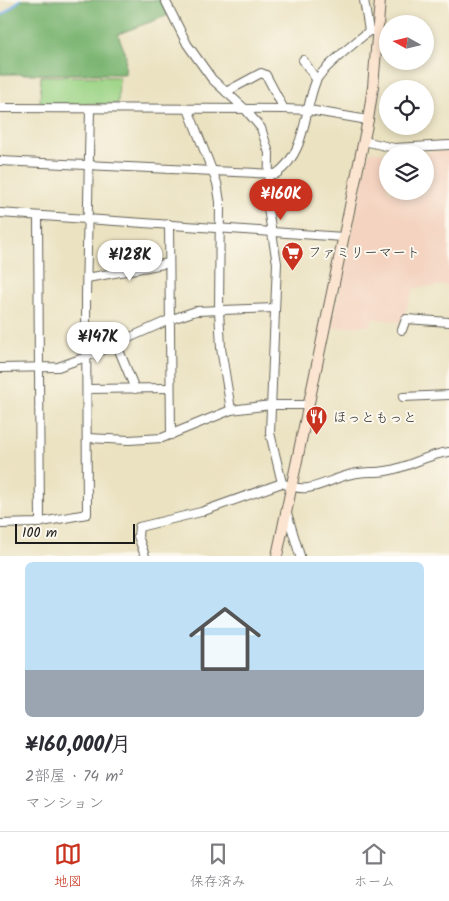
<!DOCTYPE html>
<html lang="ja">
<meta charset="utf-8">
<style>
body{margin:0;font-family:Kalam,"Klee One",sans-serif;background:#f2f2f3;color:#2b2b33;height:100vh;display:flex;flex-direction:column;font-size:19px;white-space:nowrap}
*{box-sizing:border-box;margin:0}
p{font-size:16px;color:#7c7c81}
.icon{flex:none;width:28px;height:28px;fill:none;stroke:currentColor;stroke-width:2;stroke-linecap:round;stroke-linejoin:round}
.map{position:relative;height:556px;overflow:hidden}
.details{display:flex;flex-direction:column;background:#fff;flex:1}
.details>*{flex:none}
.needle{width:32px;rotate:278deg}
.tools{position:absolute;left:379px;top:15px;display:grid;gap:10px}
.tools a{display:grid;place-items:center;width:55px;height:55px;border-radius:50%;background:#fff;box-shadow:0 2px 8px #0003;font-size:25px}
.scale{position:absolute;left:15px;bottom:12px;width:120px;box-sizing:border-box;padding-left:5px;border:2px solid #1c1c1c;border-top:0;font-size:14px;line-height:18px;white-space:nowrap;color:#1c1c1c;-webkit-text-stroke:4px #fbf7ec;paint-order:stroke}
.price{position:absolute;translate:-50% -42px;padding:0 11px;border-radius:18px;background:#fff;color:#222;font-size:16px;line-height:32px;filter:drop-shadow(0 1px 2px #0008)}
.price::after{content:'';position:absolute;left:50%;top:30px;width:15px;height:11px;margin-left:-8px;background:inherit;clip-path:polygon(0 0,100% 0,50% 100%)}
.price.on{background:#c8321e;color:#fff}
ul{padding:0;list-style:none}
li{display:grid;align-content:center;gap:10px;height:265px;padding:0 25px}
li+li{border-top:1px solid #e1e1e2}
li span{display:grid;place-items:center;height:155px;border-radius:8px;color:#555}
li>.icon{margin-inline-start:auto}
span .icon{width:90px;height:90px;fill:#fffc;stroke-width:1}
li b{font-size:21px}
.tab-bar{display:flex;justify-content:space-around;align-items:center;height:70px;border-top:1px solid #e1e1e2;background:#fff;font-size:14px;color:#7c7c81}
.tab-bar a{display:grid;justify-items:center;gap:2px}
.tab-bar .on{color:#c8321e}
.map>svg:first-child{display:block}
.built{fill:#f4d3c0}
.green{fill:#9cd486;stroke:#5c7851}
.forest{fill:#7db673;stroke:#4c6948}
.lines{fill:none;stroke-linecap:round;stroke-linejoin:round}
.stream{stroke:#7db2eb;stroke-width:2.5}
.street-casing{stroke:#646156;stroke-width:10}
.secondary-casing{stroke:#646156;stroke-width:12}
.street{stroke:#fff;stroke-width:8}
.secondary{stroke:#fce5d0;stroke-width:10}
.labels{text-anchor:middle;stroke-width:4;stroke-linejoin:round;paint-order:stroke}
.poi-label{font-size:14px;fill:#1c1c1c;stroke:#fbf7ec;text-anchor:start}
</style>
<div class="map">
<svg width="449" height="556" viewBox="0 0 449 556">
<rect width="100%" height="100%" fill="#fbf7ec"/>
<filter id="ink" filterUnits="userSpaceOnUse"><feTurbulence type="fractalNoise" baseFrequency=".02" numOctaves="2"/><feDisplacementMap in="SourceGraphic" scale="10" xChannelSelector="R" yChannelSelector="G"/><feConvolveMatrix kernelMatrix="1 2 1 2 8 2 1 2 1" color-interpolation-filters="sRGB"/></filter>
<filter id="wash" filterUnits="userSpaceOnUse"><feTurbulence type="fractalNoise" baseFrequency=".0096" numOctaves="4" result="noise"/><feDisplacementMap in="SourceGraphic" scale="20" xChannelSelector="R" yChannelSelector="G"/><feGaussianBlur stdDeviation="1.12" result="paint"/><feColorMatrix in="noise" values="0 0 0 0 0 0 0 0 0 0 0 0 0 0 0 0 0 1.4 0 .05"/><feComposite in="paint" operator="in"/></filter>
<g filter="url(#wash)">
<rect width="100%" height="100%" fill="#ebe2c1"/>
<path class="built" d="M449,150V285L414,288L402,322L372,318L371,325L332,328L369,154L373,151L387,154L388,191H425V154H406Z"/>
<path class="green" d="M41,76L119,77L118,104H40Z"/>
<path class="forest" d="M21,0H162L169,15L118,34L126,55L125,74H0V18Z"/>
<g class="lines">
<path class="stream" d="M0,17L20,0"/>
</g>
</g>
<g filter="url(#ink)">
<g class="lines">
<defs>
<g id="street">
<path d="M165,0L187,44L212,79L245,109L261,128L269,153L268,209L277,263L270,433L282,483C309,496 322,482 348,475C361,471 373,473 386,471C408,468 427,454 449,452"/>
<path d="M364,0L369,31"/>
<path d="M303,60L316,79"/>
<path d="M226,92L261,73L266,75L284,109"/>
<path d="M0,108L284,109L309,110L368,120"/>
<path d="M188,109L217,183L220,202L219,310L221,348L231,410"/>
<path d="M364,141L394,148L449,145"/>
<path d="M0,161L276,174C307,152 303,113 316,81C320,70 358,40 369,31H379"/>
<path d="M0,213L343,237"/>
<path d="M38,216L40,523"/>
<path d="M169,224L171,435"/>
<path d="M87,278L169,263"/>
<path d="M402,330L406,319L449,322"/>
<path d="M116,343L135,389"/>
<path d="M0,368L58,367L86,357L169,320L196,311L275,308"/>
<path d="M87,389L170,388"/>
<path d="M403,397L449,395"/>
<path d="M87,438L129,440L162,438L231,410L271,405H309"/>
<path d="M287,513L300,556"/>
<path d="M0,524L36,523L87,514L86,296L90,109"/>
<path d="M145,556L138,536L139,527L201,512L282,483"/>
</g>
<path id="secondary" d="M277,556L368,120L373,87L380,0"/>
</defs>
<use href="#street" class="street-casing"/>
<use href="#secondary" class="secondary-casing"/>
<use href="#street" class="street"/>
<use href="#secondary" class="secondary"/>
</g>
</g>
<defs>
<symbol id="supermarket-pin" viewBox="-11 -11 22 30"><path d="M0 17L-7.5 6A9.5 9.5 0 1 1 7.5 6Z" fill="#c8321e" stroke="#fbf7ec"/><path d="M-6-5.5h2.5l.6 2H6L4.5 2H-2.5L-4.4-4H-6ZM-1.5 3.2a1.3 1.3 0 1 0 .1 0ZM3 3.2a1.3 1.3 0 1 0 .1 0Z" fill="#fff"/></symbol>
<symbol id="restaurant-pin" viewBox="-11 -11 22 30"><path d="M0 17L-7.5 6A9.5 9.5 0 1 1 7.5 6Z" fill="#c8321e" stroke="#fbf7ec"/><path d="M-5-6h1v4h1v-4h1v4h1v-4h1v5L-1.5 .5V6h-2V.5L-5-1ZM5-6V6H3V1.5H1.5Q1.5-4 5-6Z" fill="#fff"/></symbol>
</defs>
<g fill-rule="evenodd">
<use href="#supermarket-pin" x="280" y="240" width="25" height="34"/>
<use href="#restaurant-pin" x="304" y="404" width="25" height="34"/>
</g>
<g class="labels">
<g class="poi-label">
<text x="308" y="257">ファミリーマート</text>
<text x="333" y="422">ほっともっと</text>
</g>
</g>
</svg>
<div class="tools">
<a><svg class="needle" viewBox="-14 -14 28 28"><path d="M0-13l5 13h-10z" fill="#e53935"/><path d="M0 13l5-13h-10z" fill="#7c7c81"/></svg></a>
<a><svg class="icon" aria-label="locate" viewBox="0 0 24 24"><circle cx="12" cy="12" r="6"/><path d="M12 2v4M12 18v4M2 12h4M18 12h4"/></svg></a>
<a><svg class="icon" aria-label="layers" viewBox="0 0 24 24"><path d="M12 4l9 5-9 5-9-5zM3 14l9 5 9-5"/></svg></a>
</div>
<div class="scale">100 m</div>
<b class="price on" style="left:281px;top:221px">¥160K</b>
<b class="price" style="left:130px;top:282px">¥128K</b>
<b class="price" style="left:98px;top:364px">¥147K</b>
</div>
<section class="details">
<ul>
<li><span style="background:linear-gradient(#bfe0f5 70%,#9aa5b1 0)"><svg class="icon" aria-label="home" viewBox="0 0 24 24"><path d="M3 11l9-7 9 7M6 9v11h12V9"/></svg></span><div><b>¥160,000/月</b><p>2部屋 · 74 m²</p><p>マンション</p></div></li>
</ul>
</section>
<nav class="tab-bar">
<a class="on"><svg class="icon" aria-label="map" viewBox="0 0 24 24"><path d="M3 6l6-2 6 2 6-2v14l-6 2-6-2-6 2zM9 4v14M15 6v14"/></svg>地図</a>
<a><svg class="icon" aria-label="saved" viewBox="0 0 24 24"><path d="M7 4h10v16l-5-4-5 4z"/></svg>保存済み</a>
<a><svg class="icon" aria-label="home" viewBox="0 0 24 24"><path d="M3 11l9-7 9 7M6 9v11h12V9"/></svg>ホーム</a>
</nav>
